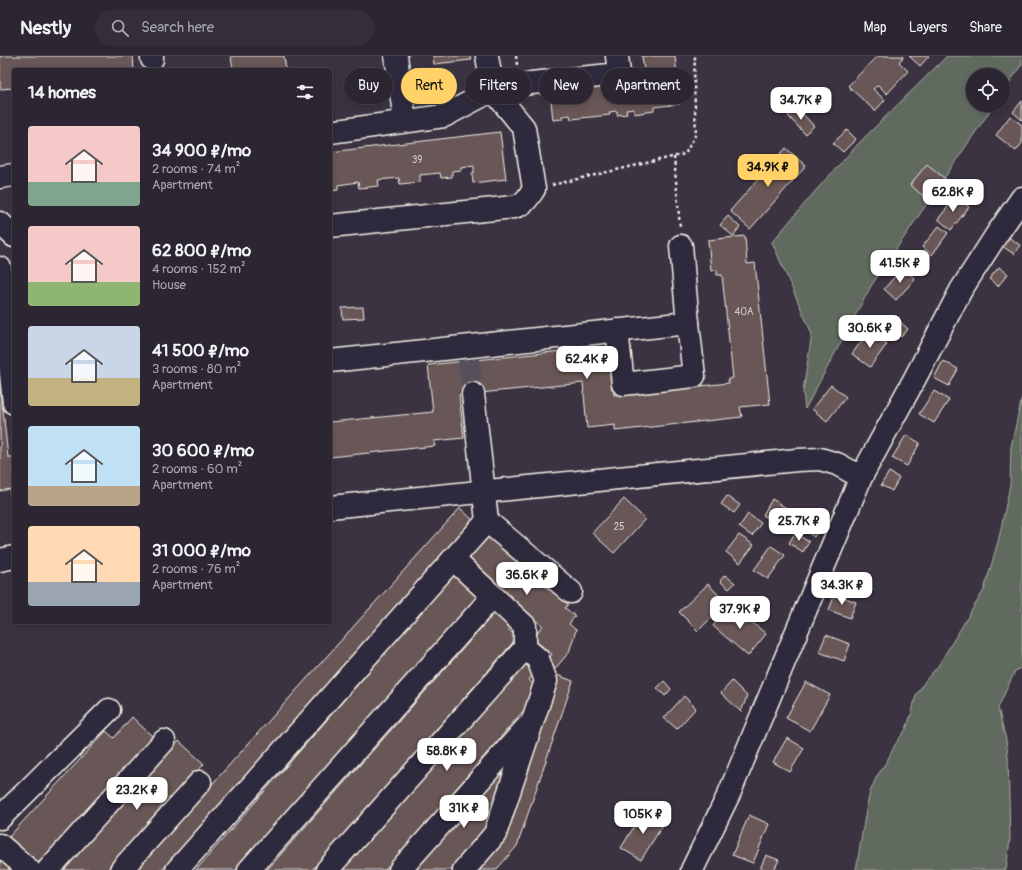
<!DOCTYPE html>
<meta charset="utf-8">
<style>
body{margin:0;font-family:Pangolin,sans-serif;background:#342e3a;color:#f1f3f6;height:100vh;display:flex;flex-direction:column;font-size:15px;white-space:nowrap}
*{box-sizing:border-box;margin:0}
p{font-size:13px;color:#a6a5ac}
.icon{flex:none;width:22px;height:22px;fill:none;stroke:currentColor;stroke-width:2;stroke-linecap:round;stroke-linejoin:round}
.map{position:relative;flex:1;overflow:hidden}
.drawer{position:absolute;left:12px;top:12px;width:320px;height:556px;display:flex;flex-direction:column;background:#2c2632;border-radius:4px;box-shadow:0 2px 6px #0003,0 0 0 1px #48434d}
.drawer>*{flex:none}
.hud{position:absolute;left:344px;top:12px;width:380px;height:36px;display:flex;gap:8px}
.tools{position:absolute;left:966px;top:12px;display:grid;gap:8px}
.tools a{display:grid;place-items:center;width:44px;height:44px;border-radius:50%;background:#2c2632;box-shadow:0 2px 6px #0003,0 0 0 1px #48434d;font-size:20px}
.price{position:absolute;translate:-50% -34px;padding:0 9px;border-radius:8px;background:#fff;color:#222;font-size:13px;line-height:26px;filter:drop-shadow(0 1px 2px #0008)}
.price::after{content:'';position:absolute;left:50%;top:24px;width:12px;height:9px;margin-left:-6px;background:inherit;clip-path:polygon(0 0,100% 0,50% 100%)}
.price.selected{background:#ffd166;color:#111}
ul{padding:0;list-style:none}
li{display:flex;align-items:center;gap:12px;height:100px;padding:0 16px}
li span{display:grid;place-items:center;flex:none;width:112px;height:80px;border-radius:4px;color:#555}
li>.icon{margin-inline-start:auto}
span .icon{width:48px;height:48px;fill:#fffc;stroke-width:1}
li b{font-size:17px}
h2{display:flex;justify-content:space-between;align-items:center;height:48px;padding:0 16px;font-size:17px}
.chip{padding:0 14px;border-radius:18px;background:#2c2632;box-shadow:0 2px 6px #0003,0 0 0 1px #48434d;font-size:14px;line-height:36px}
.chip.selected{background:#ffd166;color:#111}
header{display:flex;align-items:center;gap:24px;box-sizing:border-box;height:56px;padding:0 20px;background:#2c2632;border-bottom:1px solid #48434d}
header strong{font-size:19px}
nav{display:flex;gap:22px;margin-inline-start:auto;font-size:14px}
.search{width:280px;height:36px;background:#342e3a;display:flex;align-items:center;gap:10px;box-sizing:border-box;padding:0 14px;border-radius:22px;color:#a6a5ac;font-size:15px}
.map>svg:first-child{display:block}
.green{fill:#606a5e;stroke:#aaaea3}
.building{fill:#695657;stroke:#f4f1e8}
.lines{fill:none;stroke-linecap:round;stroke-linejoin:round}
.minor-tunnel{stroke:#57505b;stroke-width:22;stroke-dasharray:22 11;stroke-linecap:butt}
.minor-casing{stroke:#f4f1e8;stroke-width:25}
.path{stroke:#f4f1e8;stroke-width:2.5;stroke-dasharray:3 3;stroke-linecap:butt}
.minor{stroke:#2f2a3d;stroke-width:22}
.labels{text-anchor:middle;stroke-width:3;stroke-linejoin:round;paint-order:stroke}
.number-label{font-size:10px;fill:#d1cac4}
</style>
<header>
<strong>Nestly</strong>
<div class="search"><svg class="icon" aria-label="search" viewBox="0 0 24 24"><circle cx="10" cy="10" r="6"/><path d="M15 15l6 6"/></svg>Search here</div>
<nav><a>Map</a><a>Layers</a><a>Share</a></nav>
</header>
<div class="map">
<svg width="1022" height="814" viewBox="0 0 1022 814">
<rect width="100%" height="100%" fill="#3b3342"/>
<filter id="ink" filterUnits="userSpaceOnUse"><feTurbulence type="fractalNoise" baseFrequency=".025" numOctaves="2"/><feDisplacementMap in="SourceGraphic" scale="8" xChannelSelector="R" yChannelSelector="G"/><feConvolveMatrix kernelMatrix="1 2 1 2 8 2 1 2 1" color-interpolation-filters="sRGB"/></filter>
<g filter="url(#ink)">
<g class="green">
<path d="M947,0H1022V8L1003,36V19H973V49H994L871,230L805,353L803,335L812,278L772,186L818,132L860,86Z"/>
<path d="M1022,341V611L1015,615L998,652L1006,684L1008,701L1010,783L1006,814H856L866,754L870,736L877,720L887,705L895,689L906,673L912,656L916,639L926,624L938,610L984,534L989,517L999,482L1010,429L1011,391Z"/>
</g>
<g class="building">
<path d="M0,0H133L134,14H14V32L0,33Z"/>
<path d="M231,0H284L286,14H233Z"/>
<path d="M433,0H470L471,4L434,8Z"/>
<path d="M642,0H675L680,48L654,51V55L634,58V53L626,54L627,58L617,59V55L609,56L610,59L571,63L570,59L562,60V63L553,64L549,26L632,17V21L646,20L645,14H644Z"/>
<path d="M877,0H904L899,6L908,15L887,38L878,29L873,33L885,44L875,55L848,30Z"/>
<path d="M909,0H929L920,10Z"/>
<path d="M1022,45V64L1013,56Z"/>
<path d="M797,52L814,70L805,78L788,60Z"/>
<path d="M1010,60L1022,69V87L1016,95L996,79Z"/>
<path d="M847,74L856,83L843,96L833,87Z"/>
<path d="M500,76L506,123L473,127L472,117H474V109L461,111V114L452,115V121L441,122L440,117L420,119V126L400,128L399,122L378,124L379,130L359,132L358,126L338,129V134L330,135V96Z"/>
<path d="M786,92L806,110L750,173L730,155Z"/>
<path d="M927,108L949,126L932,147L910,129Z"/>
<path d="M956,141L969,151L951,174L938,163Z"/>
<path d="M728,160L740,171L733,180L720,169Z"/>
<path d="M939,170L948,177L932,199L922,191Z"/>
<path d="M745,180L747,208L755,207L770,348L740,351L742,361L615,375V369L587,372L583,327L459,339L464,382L434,385L435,390L330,401V366L433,356L428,309L581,293L582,300L609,297L614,339L729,327L728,323L733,322L722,219H717V214L711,215L708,184Z"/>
<path d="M1008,181L1020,189L1014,198L1002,190Z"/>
<path d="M903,211L915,223L896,244L884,233Z"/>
<path d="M999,211L1008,218L998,230L989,223Z"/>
<path d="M363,251L364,262L343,263L342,252Z"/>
<path d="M894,260L908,273L901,281L887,268Z"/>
<path d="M869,275L887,288L870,311L852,298Z"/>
<path d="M943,305L958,313L949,330L934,322Z"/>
<path d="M0,326L8,401H14V438H10V433L0,435Z"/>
<path d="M831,329L846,341L827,365L812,353Z"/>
<path d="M934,335L949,344L934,367L919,358Z"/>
<path d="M906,379L920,387L907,410L892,402Z"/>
<path d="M889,416L899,422L892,435L881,429Z"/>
<path d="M727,440L740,449L734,457L721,448Z"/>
<path d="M624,443L645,463L614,497L592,477Z"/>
<path d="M772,443L791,455L781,470L763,459Z"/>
<path d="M460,452L475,466L162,814H135Z"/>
<path d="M748,458L761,467L752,480L739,471Z"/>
<path d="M809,461L822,470L814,481L802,472Z"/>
<path d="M795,477L809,486L803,496L789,487Z"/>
<path d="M486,478L570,546L565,552L575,560L569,568L576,574L569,596L555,613L546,606L552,598L532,582L543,570L464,505Z"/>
<path d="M739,479L754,489L740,507L726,496Z"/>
<path d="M771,490L785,499L768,523L754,514Z"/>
<path d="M454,518L480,541L241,814H196Z"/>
<path d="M725,519L735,527L729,533L720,525Z"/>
<path d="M708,528L726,547L698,575L679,556Z"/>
<path d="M835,538L856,546L850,562L829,554Z"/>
<path d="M731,548L766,578L748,600L713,570Z"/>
<path d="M498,553L511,565L506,571L517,582L312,814H267Z"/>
<path d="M826,579L850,588L844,605L819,596Z"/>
<path d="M523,603L536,615L529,624L538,633L531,646L405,792L385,814H340Z"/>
<path d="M557,619L573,625L517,790L496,814H472L500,782Z"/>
<path d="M664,625L671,633L665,640L657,632Z"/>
<path d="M732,625L747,640L741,656L721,637Z"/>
<path d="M806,626L830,639L810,675L786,662Z"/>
<path d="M684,640L696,652L677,673L664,662Z"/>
<path d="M132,661L156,684L38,812L7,783L106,675L114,682Z"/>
<path d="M787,682L804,692L790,716L773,706Z"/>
<path d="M179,685L204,708L108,814H61Z"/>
<path d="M501,708L508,714L504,730L482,758L494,768L455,814H411Z"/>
<path d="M644,754L664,767L641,804L621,792Z"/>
<path d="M749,759L769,768L753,807L732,799Z"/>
<path d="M0,799L14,814H0Z"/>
<path d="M766,799L779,804L774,814L760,813Z"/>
</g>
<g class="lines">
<path class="minor-tunnel" d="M469,304L473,338"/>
<defs>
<g id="minor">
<path d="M152,0V3"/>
<path d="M396,0L405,65"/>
<path d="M330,76L444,60L493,34L487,0"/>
<path d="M0,121L14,119"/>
<path d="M0,167L14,180"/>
<path d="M330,170L514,151C525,148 528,142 534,133L524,72L493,34L531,27L619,18L617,0"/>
<path d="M681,190L688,267"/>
<path d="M0,212L14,347"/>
<path d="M330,305L688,267L694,320L623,328L617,274"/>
<path d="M330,451L797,404L820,403L837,408L861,421"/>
<path d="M487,465L571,536"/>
<path d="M453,503L487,465L473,338"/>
<path d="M0,504L14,501"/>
<path d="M0,762L109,654"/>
<path d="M0,789L29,814"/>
<path d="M48,814L164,685"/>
<path d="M121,814L200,726"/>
<path d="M177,814L453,503L525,570V592L538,603L546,625L495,778L464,814"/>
<path d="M249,814L493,540"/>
<path d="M327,814L525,592"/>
<path d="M400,814L527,671"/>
<path d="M692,814L729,738L861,421L914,324L961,234L997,178L1022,142"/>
</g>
</defs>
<use href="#minor" class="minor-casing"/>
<g class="path">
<path d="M516,0L517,9"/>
<path d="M674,101L680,171"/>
<path d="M552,129L685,98L696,78L694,27L695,0"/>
</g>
<use href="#minor" class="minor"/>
</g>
</g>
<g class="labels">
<g class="number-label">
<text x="417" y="107">39</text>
<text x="744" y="259">40А</text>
<text x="619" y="474">25</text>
</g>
</g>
</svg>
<div class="tools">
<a><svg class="icon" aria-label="locate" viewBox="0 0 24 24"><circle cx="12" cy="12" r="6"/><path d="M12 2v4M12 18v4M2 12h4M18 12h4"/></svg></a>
</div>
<b class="price" style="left:801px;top:65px">34.7K ₽</b>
<b class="price selected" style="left:768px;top:132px">34.9K ₽</b>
<b class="price" style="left:953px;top:157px">62.8K ₽</b>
<b class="price" style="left:900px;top:228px">41.5K ₽</b>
<b class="price" style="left:870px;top:293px">30.6K ₽</b>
<b class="price" style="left:587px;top:324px">62.4K ₽</b>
<b class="price" style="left:799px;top:486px">25.7K ₽</b>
<b class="price" style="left:527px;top:540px">36.6K ₽</b>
<b class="price" style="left:842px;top:550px">34.3K ₽</b>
<b class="price" style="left:740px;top:574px">37.9K ₽</b>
<b class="price" style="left:447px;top:716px">58.8K ₽</b>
<b class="price" style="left:137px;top:755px">23.2K ₽</b>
<b class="price" style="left:464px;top:773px">31K ₽</b>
<b class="price" style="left:643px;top:779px">105K ₽</b>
<div class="hud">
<a class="chip">Buy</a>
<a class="chip selected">Rent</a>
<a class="chip">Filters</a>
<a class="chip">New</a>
<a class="chip">Apartment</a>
</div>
<section class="drawer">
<h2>14 homes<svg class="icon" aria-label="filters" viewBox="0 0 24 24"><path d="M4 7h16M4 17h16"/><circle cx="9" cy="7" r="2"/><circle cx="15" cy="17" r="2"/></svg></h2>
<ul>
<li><span style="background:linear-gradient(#f6c9c9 70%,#7fa58c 0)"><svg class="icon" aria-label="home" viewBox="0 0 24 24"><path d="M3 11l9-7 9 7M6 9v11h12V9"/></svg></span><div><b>34 900 ₽/mo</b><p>2 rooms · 74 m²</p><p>Apartment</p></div></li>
<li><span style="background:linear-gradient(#f6c9c9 70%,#8fb573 0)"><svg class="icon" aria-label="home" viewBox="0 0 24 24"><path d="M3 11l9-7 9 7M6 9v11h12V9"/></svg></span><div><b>62 800 ₽/mo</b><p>4 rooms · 152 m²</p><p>House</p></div></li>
<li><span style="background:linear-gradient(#c9d6e8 65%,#c2b280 0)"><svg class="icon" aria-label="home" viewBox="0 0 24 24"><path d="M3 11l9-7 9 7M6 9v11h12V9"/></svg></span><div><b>41 500 ₽/mo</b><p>3 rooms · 80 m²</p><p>Apartment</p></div></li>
<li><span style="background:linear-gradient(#bfe0f5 75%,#b9a48a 0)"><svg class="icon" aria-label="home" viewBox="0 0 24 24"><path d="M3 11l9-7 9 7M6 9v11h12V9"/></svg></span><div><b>30 600 ₽/mo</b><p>2 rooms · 60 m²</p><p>Apartment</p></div></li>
<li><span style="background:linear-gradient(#ffd9b3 70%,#9aa5b1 0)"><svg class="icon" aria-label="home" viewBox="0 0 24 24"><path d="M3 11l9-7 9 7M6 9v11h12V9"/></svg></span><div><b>31 000 ₽/mo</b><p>2 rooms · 76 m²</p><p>Apartment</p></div></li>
</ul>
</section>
</div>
